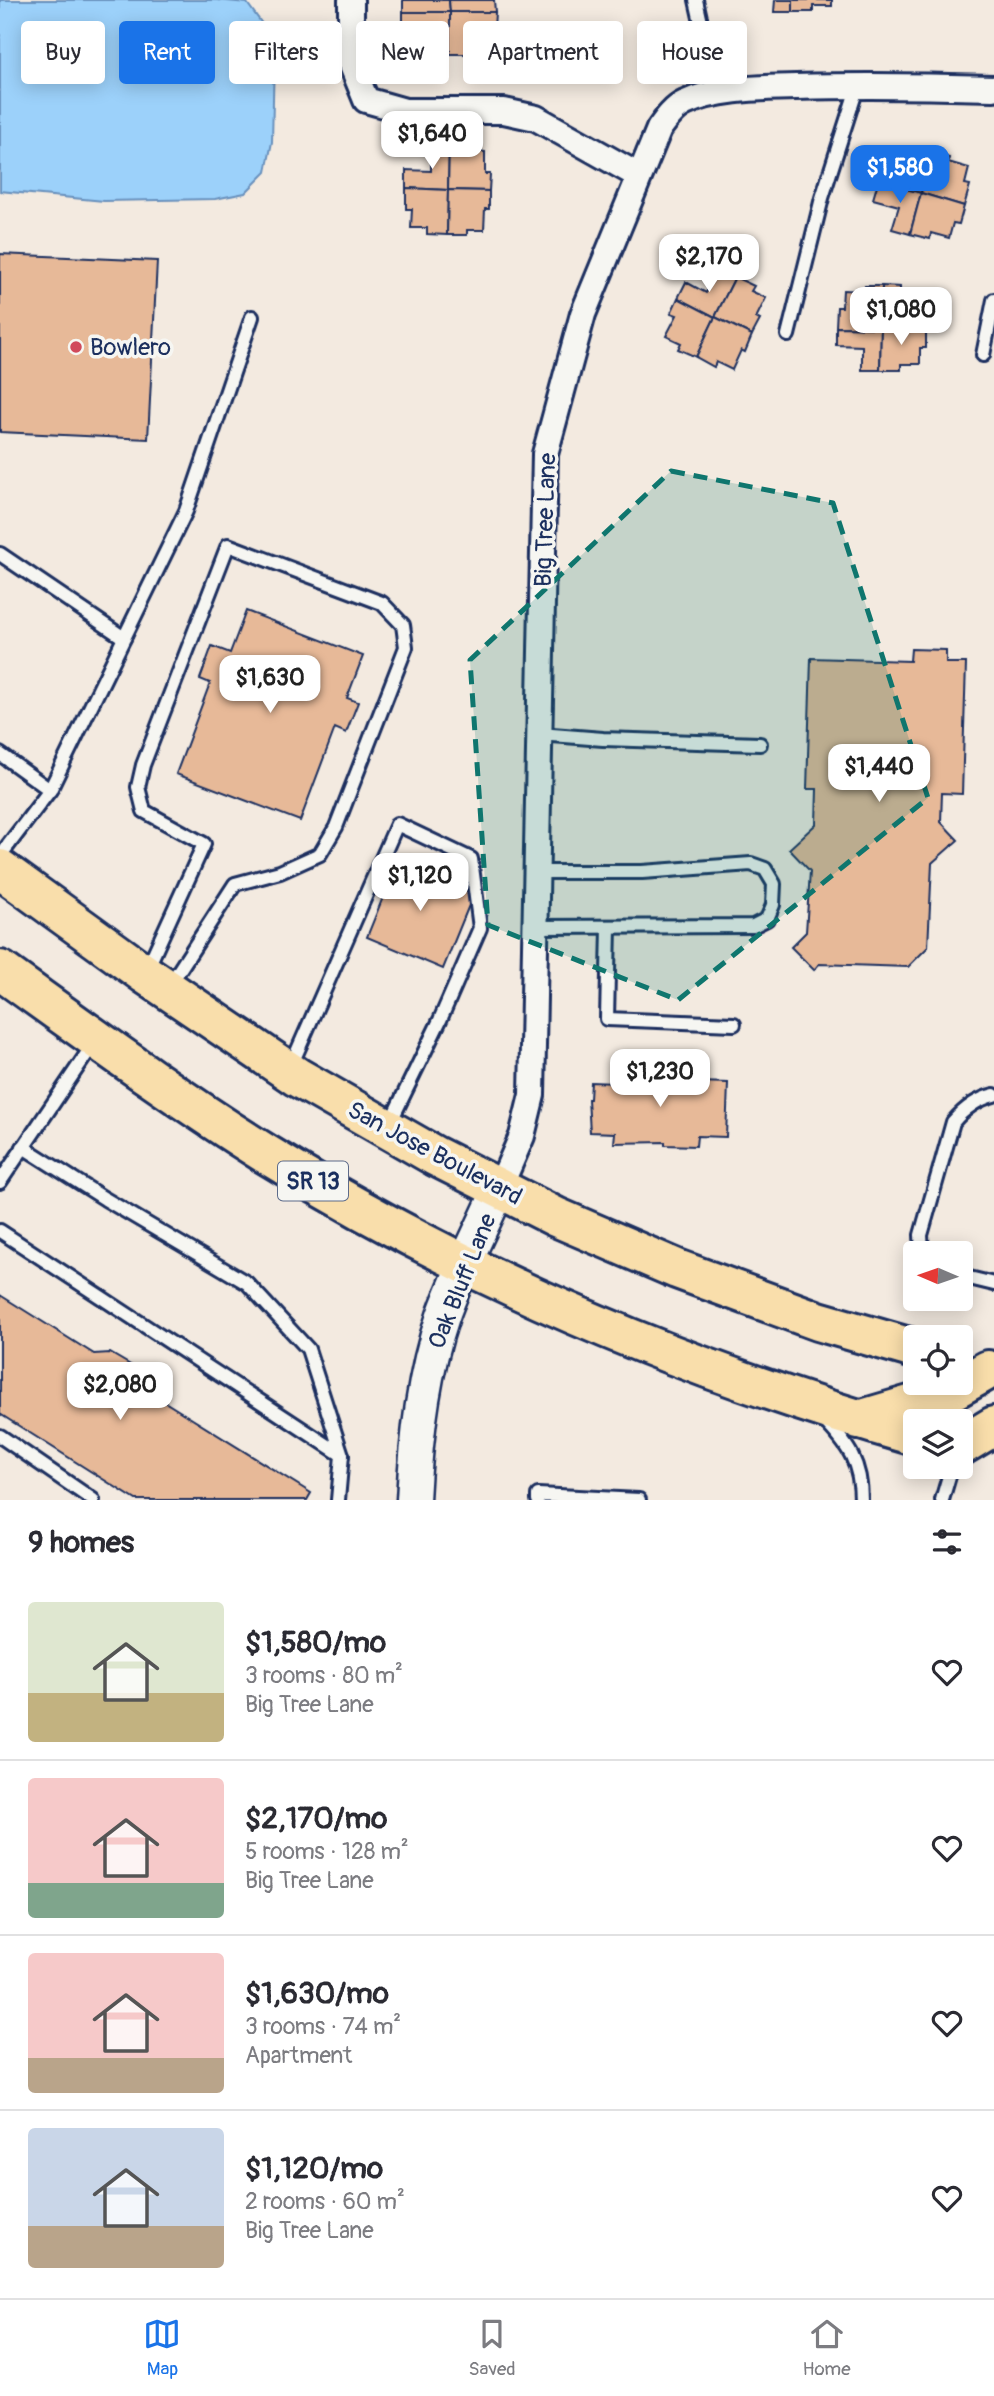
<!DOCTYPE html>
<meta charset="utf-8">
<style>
body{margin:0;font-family:Pangolin,sans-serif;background:#f7f7f7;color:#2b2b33;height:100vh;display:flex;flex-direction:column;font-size:26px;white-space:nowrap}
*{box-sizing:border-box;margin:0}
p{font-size:23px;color:#7c7c81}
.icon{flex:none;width:38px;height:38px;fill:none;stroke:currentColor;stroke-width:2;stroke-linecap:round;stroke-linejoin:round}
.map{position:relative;height:1500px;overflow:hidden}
.details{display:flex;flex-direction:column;background:#fff;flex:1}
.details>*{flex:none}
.top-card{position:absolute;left:21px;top:21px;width:952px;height:63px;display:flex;gap:14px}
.needle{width:46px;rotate:272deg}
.controls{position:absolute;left:903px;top:1241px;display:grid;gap:14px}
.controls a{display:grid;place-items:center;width:70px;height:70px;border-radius:7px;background:#fff;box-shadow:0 4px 18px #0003;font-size:35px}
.price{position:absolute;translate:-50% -60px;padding:0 16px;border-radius:14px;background:#fff;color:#222;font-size:23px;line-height:46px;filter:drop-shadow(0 2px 4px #0008)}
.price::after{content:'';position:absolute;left:50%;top:42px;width:21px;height:16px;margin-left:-10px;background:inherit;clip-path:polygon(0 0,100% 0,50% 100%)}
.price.active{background:#1a73e8;color:#fff}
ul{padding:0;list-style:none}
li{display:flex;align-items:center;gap:21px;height:175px;padding:0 28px}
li+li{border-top:2px solid #e1e1e2}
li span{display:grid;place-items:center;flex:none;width:196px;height:140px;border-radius:7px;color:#555}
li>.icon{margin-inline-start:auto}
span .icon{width:84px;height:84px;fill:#fffc;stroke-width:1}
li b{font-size:30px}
h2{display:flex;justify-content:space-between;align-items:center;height:84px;padding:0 28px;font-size:30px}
.pill{padding:0 24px;border-radius:7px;background:#fff;box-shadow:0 4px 18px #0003;font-size:24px;line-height:63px}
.pill.active{background:#1a73e8;color:#fff}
.tab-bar{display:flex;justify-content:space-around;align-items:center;height:98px;border-top:2px solid #e1e1e2;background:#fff;font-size:19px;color:#7c7c81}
.tab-bar a{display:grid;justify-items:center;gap:4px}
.tab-bar .active{color:#1a73e8}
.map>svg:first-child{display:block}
.water{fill:#9cd1fa;stroke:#6890bc;stroke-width:2}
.building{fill:#e7b998;stroke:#1b2f5e;stroke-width:2}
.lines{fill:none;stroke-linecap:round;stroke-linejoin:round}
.service-casing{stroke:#1b2f5e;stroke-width:18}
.minor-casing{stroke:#1b2f5e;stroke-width:30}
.tertiary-casing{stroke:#1b2f5e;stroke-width:37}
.primary-casing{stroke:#1b2f5e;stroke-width:44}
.service{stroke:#f6f6f2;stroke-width:12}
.minor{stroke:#f6f6f2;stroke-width:24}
.tertiary{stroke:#f6f6f2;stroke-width:32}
.primary{stroke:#f9deab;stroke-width:38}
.marked{fill:#0f766e;fill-opacity:0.2;stroke:#0f766e;stroke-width:5;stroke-dasharray:14 9;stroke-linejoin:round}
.poi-dot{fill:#d1495b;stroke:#f6f6f2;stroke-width:2.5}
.labels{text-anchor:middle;stroke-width:7;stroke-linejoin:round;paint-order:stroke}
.shield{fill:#f6f6f2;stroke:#5d6b8a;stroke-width:2}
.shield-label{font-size:23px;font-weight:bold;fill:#1b2f5e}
.poi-label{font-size:24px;fill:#1b2f5e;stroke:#f6f6f2;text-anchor:start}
.street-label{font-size:24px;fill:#1b2f5e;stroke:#f6f6f2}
</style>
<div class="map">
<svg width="994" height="1500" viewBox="0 0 994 1500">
<rect width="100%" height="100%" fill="#f3eae0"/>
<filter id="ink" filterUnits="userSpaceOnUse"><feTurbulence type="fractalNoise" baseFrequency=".0143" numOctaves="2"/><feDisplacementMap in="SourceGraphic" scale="14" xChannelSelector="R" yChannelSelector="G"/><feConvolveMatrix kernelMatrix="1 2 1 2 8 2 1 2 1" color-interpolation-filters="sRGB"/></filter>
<g filter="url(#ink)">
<path class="water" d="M0,0H217L247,3L268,32L274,58L272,142L266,172L245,193L215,199L104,201L0,191Z"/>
<g class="building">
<path d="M403,0H449L450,12H403Z"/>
<path d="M449,0H494L495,12H450Z"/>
<path d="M775,0H793V12H774Z"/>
<path d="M793,0H832V6H813V12H793Z"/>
<path d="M403,12H450V54H429V48H411L410,32H403Z"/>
<path d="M450,12H495L494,29L468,30V54H450Z"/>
<path d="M431,144L449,145L448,190L406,188V170L431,171Z"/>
<path d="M449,145H470V151L485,152V174H490L489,191L448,190Z"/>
<path d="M894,148L912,153L914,148L932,153L921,193L878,182L883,162L889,163Z"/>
<path d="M932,153L949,158L948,162L969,168L965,184L970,185L964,206L921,193Z"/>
<path d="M878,182L921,193L910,234L892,229L899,206L873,199Z"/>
<path d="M406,188L448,190L447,235L427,234V228H411L412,209H406Z"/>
<path d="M448,190L489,191V209H485L484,230H467V235H447Z"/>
<path d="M921,193L964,206L959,224L953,223L949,238L931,233L930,239L910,234Z"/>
<path d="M0,254L157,261L148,439L0,432Z"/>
<path d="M719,268L735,277L715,317L678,298L686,282L706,293Z"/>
<path d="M735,277L754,286L751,291L766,298L756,318L760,320L752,335L715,317Z"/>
<path d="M865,286H882L881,328L836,327L837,307H842L843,290L865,291Z"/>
<path d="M882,286L900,287V291H921V308H926V329L881,328Z"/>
<path d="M678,298L715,317L696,357L678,349L681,343L666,336L677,315L671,313Z"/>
<path d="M715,317L752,335L745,352L741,350L732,370L716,362L714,367L696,357Z"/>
<path d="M836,327L881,328L880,370H862V346L836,345Z"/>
<path d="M881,328L926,329V348H920V364H901V370H880Z"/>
<path d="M246,611L363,656L347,698L358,702L346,733L335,728L300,821L176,774L210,683L200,679L212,646L230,653Z"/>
<path d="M911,649L946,650V663H966L962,794L942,793L941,822L958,840L932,863L928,947L908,967L819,964L814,970L791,947L806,932L810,871L789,849L816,824L817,789H807L811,658L910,661Z"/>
<path d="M411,855L439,867L435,877L474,893L443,969L367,937L398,860L407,864Z"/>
<path d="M676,1069L699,1070V1082L728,1083L726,1137L697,1136L696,1146L665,1145V1142L614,1143L615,1133L590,1132L588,1099H590L591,1082L616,1083V1077L666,1082V1078H676Z"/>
<path d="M0,1295L94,1354L110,1353L149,1376L152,1394L311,1493L307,1500H136L0,1414Z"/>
</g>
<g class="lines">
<defs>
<g id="service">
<path d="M696,0L717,94"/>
<path d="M788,335L822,198L858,85"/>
<path d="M983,355L994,300"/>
<path d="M0,554L124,638"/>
<path d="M539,734L603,739L760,744"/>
<path d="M0,754L50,790L0,856"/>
<path d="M50,790L186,511L252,317"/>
<path d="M535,927L753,926L767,919L773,905L774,884L765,869L751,864L642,872H536"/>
<path d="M609,927L607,1019L734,1024"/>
<path d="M147,969L204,844L144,811L138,787L143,765L228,545L382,603L403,625L406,647L336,827L320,854L280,872L235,884L169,986"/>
<path d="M290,1068L397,824L471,859L480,928L440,1020L389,1125"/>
<path d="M23,1147L105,1199L247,1283L308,1349L342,1455"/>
<path d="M0,1182L94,1043"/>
<path d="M0,1231L342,1455L338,1500"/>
<path d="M922,1253L921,1235L953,1122C964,1109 977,1099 994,1095"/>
<path d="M961,1276L994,1284"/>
<path d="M824,1420C849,1446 861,1463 861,1500"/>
<path d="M0,1436L93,1500"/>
<path d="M538,1500V1495L639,1500"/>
<path d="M942,1500L952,1466"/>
</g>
<g id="minor">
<path d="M351,0V63L366,100L405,111H504L536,118L639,176"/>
<path d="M499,1189L522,1136L532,1095L545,454L583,314L659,129C666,119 674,108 685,103C716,88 762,88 796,87C862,85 928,86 994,88"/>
</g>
<path id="tertiary" d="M413,1500C416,1438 423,1375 443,1316C458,1273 481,1231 499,1189"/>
<g id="primary">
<path d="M0,869L145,974L297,1077L435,1156L556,1217L677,1269L818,1321L915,1349"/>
<path d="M0,970C88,1033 175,1097 266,1154C468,1279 688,1371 915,1436"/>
<path d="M859,1420L944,1395L988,1370"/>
<path d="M961,1446L994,1426"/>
</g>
</defs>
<use href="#service" class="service-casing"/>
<use href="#minor" class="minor-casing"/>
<use href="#tertiary" class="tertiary-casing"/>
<use href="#primary" class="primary-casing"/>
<use href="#service" class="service"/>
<use href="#minor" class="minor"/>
<use href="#tertiary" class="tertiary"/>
<use href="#primary" class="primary"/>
</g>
</g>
<path class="marked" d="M671,471L833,503L928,798L678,1000L488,925L470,660Z"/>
<circle class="poi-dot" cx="76" cy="347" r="7"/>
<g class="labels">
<rect class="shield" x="278" y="1161.5" width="70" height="39" rx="5"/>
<g class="shield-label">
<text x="313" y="1189">SR 13</text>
</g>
<g class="poi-label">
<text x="90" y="355">Bowlero</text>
</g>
<g class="street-label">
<text transform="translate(545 520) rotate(-88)" y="8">Big Tree Lane</text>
<text transform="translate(435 1153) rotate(28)" y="8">San Jose Boulevard</text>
<text transform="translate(462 1281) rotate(-68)" y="8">Oak Bluff Lane</text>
</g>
</g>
</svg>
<div class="controls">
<a><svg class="needle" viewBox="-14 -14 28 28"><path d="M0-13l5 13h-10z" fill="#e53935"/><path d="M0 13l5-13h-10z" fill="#7c7c81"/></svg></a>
<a><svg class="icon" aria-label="locate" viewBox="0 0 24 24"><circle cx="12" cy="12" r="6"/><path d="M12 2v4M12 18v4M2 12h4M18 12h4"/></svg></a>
<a><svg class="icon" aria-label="layers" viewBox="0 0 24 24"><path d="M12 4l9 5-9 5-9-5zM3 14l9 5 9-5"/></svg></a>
</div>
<b class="price" style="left:432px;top:171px">$1,640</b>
<b class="price active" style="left:900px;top:205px">$1,580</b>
<b class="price" style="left:709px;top:294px">$2,170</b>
<b class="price" style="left:901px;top:347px">$1,080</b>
<b class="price" style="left:270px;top:715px">$1,630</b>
<b class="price" style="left:879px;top:804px">$1,440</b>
<b class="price" style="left:420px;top:913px">$1,120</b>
<b class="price" style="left:660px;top:1109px">$1,230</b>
<b class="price" style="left:120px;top:1422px">$2,080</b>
<div class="top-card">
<a class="pill">Buy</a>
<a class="pill active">Rent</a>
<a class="pill">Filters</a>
<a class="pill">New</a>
<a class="pill">Apartment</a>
<a class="pill">House</a>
</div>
</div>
<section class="details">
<h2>9 homes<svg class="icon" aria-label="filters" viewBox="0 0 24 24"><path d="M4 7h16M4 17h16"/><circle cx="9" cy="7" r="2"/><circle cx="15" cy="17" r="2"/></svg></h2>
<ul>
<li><span style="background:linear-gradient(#dfe7d0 65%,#c2b280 0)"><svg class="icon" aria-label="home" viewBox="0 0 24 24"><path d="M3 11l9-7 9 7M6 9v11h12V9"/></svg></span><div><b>$1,580/mo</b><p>3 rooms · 80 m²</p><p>Big Tree Lane</p></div><svg class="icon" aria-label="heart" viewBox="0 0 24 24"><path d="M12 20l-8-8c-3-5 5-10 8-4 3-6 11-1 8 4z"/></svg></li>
<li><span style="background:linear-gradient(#f6c9c9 75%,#7fa58c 0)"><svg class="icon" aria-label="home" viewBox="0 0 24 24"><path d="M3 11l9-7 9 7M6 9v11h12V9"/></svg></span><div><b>$2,170/mo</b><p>5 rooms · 128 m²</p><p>Big Tree Lane</p></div><svg class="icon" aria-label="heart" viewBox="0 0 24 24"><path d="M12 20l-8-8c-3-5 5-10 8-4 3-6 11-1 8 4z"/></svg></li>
<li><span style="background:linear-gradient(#f6c9c9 75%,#b9a48a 0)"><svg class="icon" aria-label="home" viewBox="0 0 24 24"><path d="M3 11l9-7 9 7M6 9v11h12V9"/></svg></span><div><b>$1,630/mo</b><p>3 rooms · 74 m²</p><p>Apartment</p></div><svg class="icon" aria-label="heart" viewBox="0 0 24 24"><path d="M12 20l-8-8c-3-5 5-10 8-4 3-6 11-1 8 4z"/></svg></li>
<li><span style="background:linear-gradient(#c9d6e8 70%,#b9a48a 0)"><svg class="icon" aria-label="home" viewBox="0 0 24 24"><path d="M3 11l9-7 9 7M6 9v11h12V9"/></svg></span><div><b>$1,120/mo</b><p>2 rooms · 60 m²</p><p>Big Tree Lane</p></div><svg class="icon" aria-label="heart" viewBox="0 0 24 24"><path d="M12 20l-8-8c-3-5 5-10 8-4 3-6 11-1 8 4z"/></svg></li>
</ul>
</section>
<nav class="tab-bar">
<a class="active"><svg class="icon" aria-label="map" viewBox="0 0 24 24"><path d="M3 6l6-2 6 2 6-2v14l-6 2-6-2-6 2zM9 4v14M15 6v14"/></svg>Map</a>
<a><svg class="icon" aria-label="saved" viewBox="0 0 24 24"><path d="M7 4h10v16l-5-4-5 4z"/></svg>Saved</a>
<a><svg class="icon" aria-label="home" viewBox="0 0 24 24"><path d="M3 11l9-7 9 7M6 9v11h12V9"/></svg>Home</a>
</nav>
